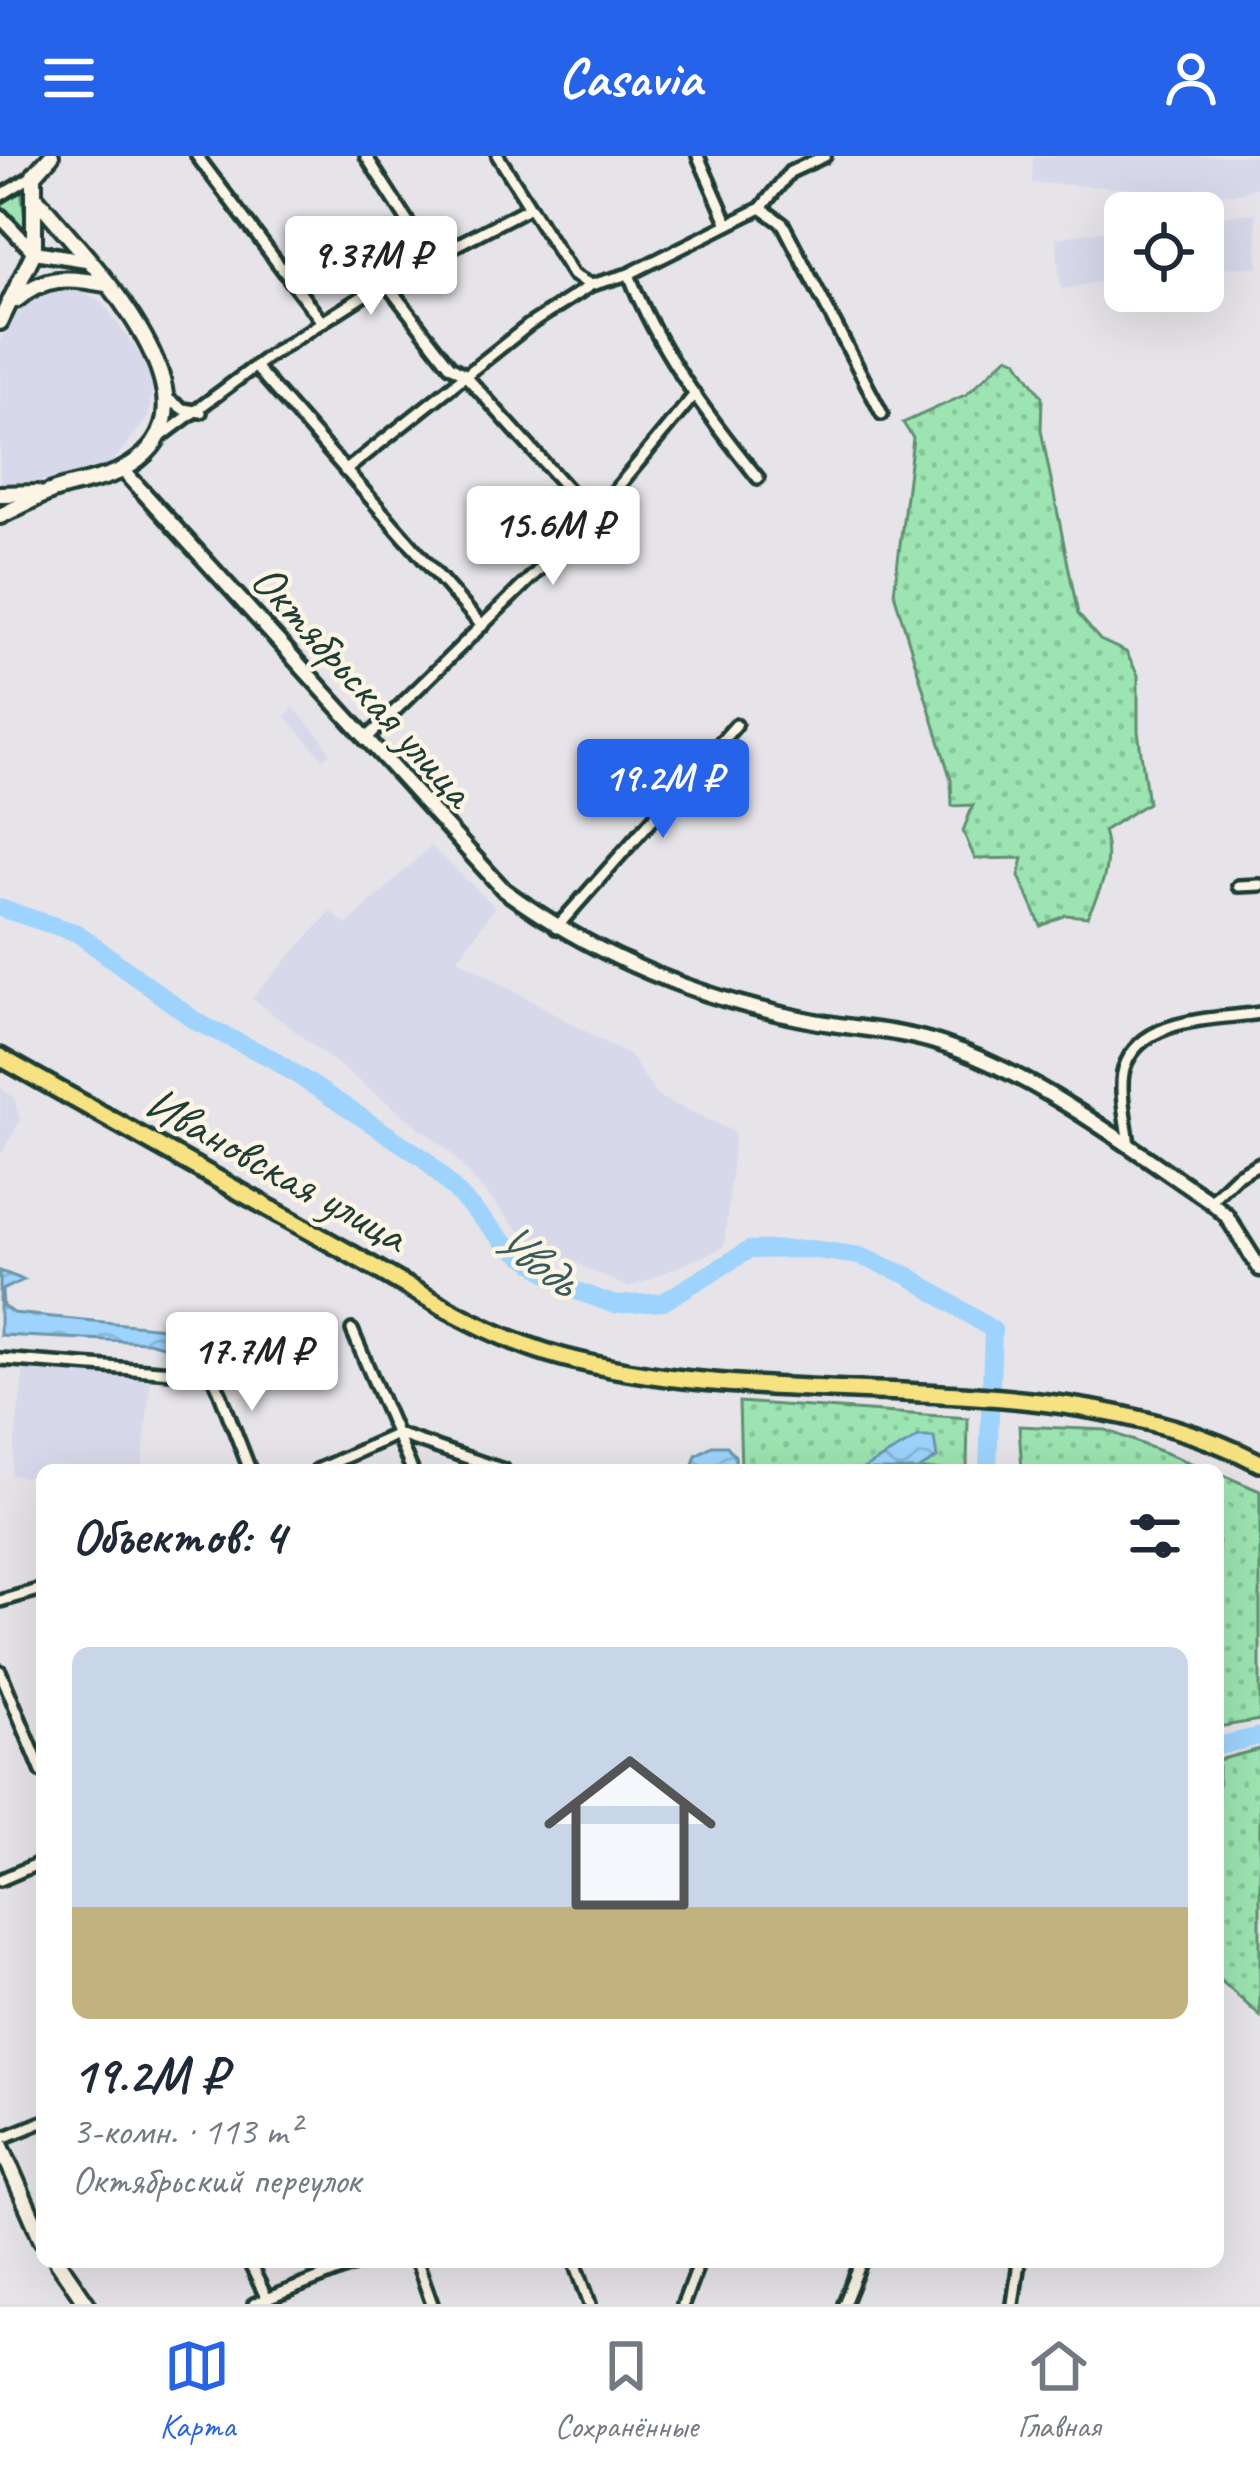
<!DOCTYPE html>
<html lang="ru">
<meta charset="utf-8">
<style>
body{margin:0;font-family:Caveat,sans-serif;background:#f2f2f3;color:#1f2937;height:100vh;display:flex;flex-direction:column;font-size:45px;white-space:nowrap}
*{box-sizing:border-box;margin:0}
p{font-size:39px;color:#747a83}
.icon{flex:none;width:66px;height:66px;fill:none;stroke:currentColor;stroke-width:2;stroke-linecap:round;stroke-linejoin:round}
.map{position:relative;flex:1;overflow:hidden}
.panel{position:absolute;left:36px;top:1308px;width:1188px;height:804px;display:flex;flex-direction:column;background:#fff;border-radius:18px;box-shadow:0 12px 48px #0002}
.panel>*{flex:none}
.buttons{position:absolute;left:1104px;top:36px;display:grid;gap:24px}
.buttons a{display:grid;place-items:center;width:120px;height:120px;border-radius:18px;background:#fff;box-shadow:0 12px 48px #0002;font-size:60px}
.price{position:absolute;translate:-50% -102px;padding:0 27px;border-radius:12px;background:#fff;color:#222;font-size:39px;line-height:78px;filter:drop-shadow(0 3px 6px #0008)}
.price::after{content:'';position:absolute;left:50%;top:72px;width:36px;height:27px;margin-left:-18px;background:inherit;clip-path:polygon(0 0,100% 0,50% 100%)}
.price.on{background:#2563eb;color:#fff}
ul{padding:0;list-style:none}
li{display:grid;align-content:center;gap:24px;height:636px;padding:0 36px}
li span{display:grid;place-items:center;height:372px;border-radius:18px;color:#555}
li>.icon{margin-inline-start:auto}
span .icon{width:216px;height:216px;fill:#fffc;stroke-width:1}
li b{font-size:51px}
h2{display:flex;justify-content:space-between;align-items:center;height:144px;padding:0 36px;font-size:51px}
header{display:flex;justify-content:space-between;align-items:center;height:156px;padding:0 36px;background:#2563eb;color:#fff;font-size:54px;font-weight:700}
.tabs{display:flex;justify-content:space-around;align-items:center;height:168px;border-top:3px solid #e0e1e3;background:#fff;font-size:33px;color:#747a83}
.tabs a{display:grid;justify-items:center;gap:6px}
.tabs .on{color:#2563eb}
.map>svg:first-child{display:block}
.built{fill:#d7d9ea}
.grass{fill:url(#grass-dots);stroke:#5e9072;stroke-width:3}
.forest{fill:url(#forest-firs);stroke:#5e9072;stroke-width:3}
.water{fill:url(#water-waves);stroke:#6b97ac;stroke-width:3}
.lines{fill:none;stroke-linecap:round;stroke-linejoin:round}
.river{stroke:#9dd3fc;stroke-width:18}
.minor-casing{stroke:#1f3d34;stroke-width:18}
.tertiary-casing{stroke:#1f3d34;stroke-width:21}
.secondary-casing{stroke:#1f3d34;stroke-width:22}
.primary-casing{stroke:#1f3d34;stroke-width:24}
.minor{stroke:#fcf5e5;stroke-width:9}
.tertiary{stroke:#fcf5e5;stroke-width:12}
.secondary{stroke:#fcf5e5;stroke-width:14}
.primary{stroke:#f7e281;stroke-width:15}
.labels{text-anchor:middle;stroke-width:9;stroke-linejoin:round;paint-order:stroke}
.street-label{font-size:48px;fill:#1f3d34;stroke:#fcf5e5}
.water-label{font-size:51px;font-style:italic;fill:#385b5c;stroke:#fcf5e5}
</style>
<header><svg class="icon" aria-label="menu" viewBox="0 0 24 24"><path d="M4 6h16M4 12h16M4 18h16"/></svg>Casavia<svg class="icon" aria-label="person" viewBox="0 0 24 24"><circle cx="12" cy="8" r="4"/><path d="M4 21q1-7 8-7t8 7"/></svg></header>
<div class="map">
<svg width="1260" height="2148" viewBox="0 0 1260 2148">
<defs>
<pattern id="grass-dots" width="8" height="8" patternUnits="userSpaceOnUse" patternTransform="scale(3)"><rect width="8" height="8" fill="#9ce4b1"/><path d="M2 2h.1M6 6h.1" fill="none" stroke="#86c499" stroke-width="1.8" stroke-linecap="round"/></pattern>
<pattern id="forest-firs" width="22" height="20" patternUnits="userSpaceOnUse" patternTransform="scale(3)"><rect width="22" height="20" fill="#9ce4b1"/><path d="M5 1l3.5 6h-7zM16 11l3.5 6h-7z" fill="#86c499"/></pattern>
<pattern id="water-waves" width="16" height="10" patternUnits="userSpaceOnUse" patternTransform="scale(3)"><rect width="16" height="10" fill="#9dd3fc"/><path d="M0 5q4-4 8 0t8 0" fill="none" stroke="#87b6d9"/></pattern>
</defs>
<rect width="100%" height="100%" fill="#e6e4e8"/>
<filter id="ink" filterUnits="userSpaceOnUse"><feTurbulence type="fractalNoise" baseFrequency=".00833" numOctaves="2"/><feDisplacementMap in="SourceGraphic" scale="24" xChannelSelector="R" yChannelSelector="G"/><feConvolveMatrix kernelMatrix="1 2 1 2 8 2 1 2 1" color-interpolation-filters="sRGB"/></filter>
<g filter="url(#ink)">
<g class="built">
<path d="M1033,0H1260V31L1233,38L1032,27Z"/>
<path d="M1255,57L1258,111L1203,112V61Z"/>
<path d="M1125,71V120L1061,134L1056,82Z"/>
<path d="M73,132L101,145L145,205L152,229L149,260L113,306L80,320L0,331V184L22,152L46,135Z"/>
<path d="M294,552L324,586L330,598L323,603L285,560Z"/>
<path d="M431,690L495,751L458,803L631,901L657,940L735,976L724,1091L629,1132L527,1084L446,992L252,842L331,755L346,769Z"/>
<path d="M0,932L14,941L20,965L0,1000Z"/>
<path d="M24,1210L151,1218L142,1314H42V1323L11,1319Z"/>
</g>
<g class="grass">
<path d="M1008,200L1017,204L1042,241L1041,274L1078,458L1100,484L1126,496L1138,519V575L1148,647L1103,675C1113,708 1102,732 1087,761L1066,759L1041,770L1019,720L1023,702L975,703L963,675L973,649L952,650L951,624L894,437L913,282L903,267L967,238Z"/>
<path d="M739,1246L968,1262L967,1314H741Z"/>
<path d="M1019,1270L1106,1274L1209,1314H1022Z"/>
<path d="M1218,1317L1260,1335V1564L1218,1571Z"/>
<path d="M1260,1593V1860L1218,1822V1604Z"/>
</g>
<path class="forest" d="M21,32L27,79L1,49Z"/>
<g class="water">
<path d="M0,1115L24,1124L2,1134L3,1150L13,1157L184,1174L224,1159L220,1176L202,1191L177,1194L148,1186L0,1179Z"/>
<path d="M919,1281H934L937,1302L918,1314H861Z"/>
<path d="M712,1290H727L735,1300L736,1314H699L693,1308L696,1299Z"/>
</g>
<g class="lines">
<g class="river">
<path d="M0,752L77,777L197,866L271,902L425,1003L505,1087L569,1132L615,1149L663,1146L749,1094L811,1093L860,1100L909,1120L993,1174L988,1314"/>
<path d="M1218,1590L1260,1580"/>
</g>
<defs>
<g id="minor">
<path d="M197,0L322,166"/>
<path d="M366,0L433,105"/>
<path d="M498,0L573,119L591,129"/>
<path d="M698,0L728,68"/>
<path d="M0,40L34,19"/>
<path d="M761,52L783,68L882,258"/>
<path d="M629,118C657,193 708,260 758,322"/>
<path d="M385,126L450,210L464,218L593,361"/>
<path d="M258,214L482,470"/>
<path d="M165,241L183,253L201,256"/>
<path d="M159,282L269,200L385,126L530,51"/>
<path d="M345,315L529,169L591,129L629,118L761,52L790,16L825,0"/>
<path d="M365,584L593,361L695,238"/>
<path d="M1238,730L1260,729"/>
<path d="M556,772L736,569"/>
<path d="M1129,990C1127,968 1118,934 1124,913C1140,860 1216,864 1260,857"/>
<path d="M1210,1045L1236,1020L1260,1007"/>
<path d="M352,1174L412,1314"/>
<path d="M0,1203L213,1219L244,1202"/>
<path d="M213,1219L250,1314"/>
<path d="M317,1314L397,1278L504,1314"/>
<path d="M0,1445L42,1433"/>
<path d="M0,1515L42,1616"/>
<path d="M0,1724L42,1706"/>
<path d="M0,1983L42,1966"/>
<path d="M249,2106L267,2143"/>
<path d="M417,2106L432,2148"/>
<path d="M575,2106L590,2148"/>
<path d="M254,2148L361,2106"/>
<path d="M683,2148L699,2106"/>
<path d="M844,2148L861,2106"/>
<path d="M1013,2148L1019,2106"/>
</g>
<g id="tertiary">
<path d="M0,60L34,96L86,104"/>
<path d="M123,314L504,734C596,801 702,844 814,865C856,873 900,874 941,888C1038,919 1126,989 1210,1045L1226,1059L1260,1113"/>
</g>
<g id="secondary">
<path d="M16,144C44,119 69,121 105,128"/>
<path d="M0,166L34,96V19L51,0"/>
<path d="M0,338L37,337"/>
<path d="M0,360C17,352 33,343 50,336C73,327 101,325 122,314C242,252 82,99 34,39"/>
<path d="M0,1988L42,2084"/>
<path d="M58,2106L87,2148"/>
</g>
<path id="primary" d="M0,901C114,965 228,1029 342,1093C412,1132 484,1180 562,1201C785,1261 1056,1201 1260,1307"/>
</defs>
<use href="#minor" class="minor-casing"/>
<use href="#tertiary" class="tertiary-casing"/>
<use href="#secondary" class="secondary-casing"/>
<use href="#primary" class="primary-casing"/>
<use href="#minor" class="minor"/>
<use href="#tertiary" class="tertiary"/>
<use href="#secondary" class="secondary"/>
<use href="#primary" class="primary"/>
</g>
</g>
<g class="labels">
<g class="street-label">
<text transform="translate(364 528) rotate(48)" y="17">Октябрьская улица</text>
<text transform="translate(277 1012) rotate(29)" y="17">Ивановская улица</text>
</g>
<g class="water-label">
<text transform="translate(536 1101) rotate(36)" y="18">Уводь</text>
</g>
</g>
</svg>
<div class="buttons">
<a><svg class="icon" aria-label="locate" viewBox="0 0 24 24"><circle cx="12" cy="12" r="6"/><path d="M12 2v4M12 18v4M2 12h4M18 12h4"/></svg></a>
</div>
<b class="price" style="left:371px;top:162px">9.37M ₽</b>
<b class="price" style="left:553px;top:432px">15.6M ₽</b>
<b class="price on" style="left:663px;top:685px">19.2M ₽</b>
<b class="price" style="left:252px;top:1258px">17.7M ₽</b>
<section class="panel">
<h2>Объектов: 4<svg class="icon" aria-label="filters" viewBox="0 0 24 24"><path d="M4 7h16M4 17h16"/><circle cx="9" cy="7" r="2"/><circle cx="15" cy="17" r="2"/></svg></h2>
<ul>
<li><span style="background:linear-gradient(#c9d6e8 70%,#c2b280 0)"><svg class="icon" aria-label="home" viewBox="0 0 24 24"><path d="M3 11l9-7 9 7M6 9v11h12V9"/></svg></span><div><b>19.2M ₽</b><p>3-комн. · 113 m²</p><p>Октябрьский переулок</p></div></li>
</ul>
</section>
</div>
<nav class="tabs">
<a class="on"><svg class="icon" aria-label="map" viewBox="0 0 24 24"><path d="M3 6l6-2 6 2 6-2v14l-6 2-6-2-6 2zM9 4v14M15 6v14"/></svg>Карта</a>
<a><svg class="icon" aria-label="saved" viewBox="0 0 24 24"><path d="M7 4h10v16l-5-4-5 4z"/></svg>Сохранённые</a>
<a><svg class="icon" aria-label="home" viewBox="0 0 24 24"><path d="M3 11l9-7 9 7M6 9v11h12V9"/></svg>Главная</a>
</nav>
